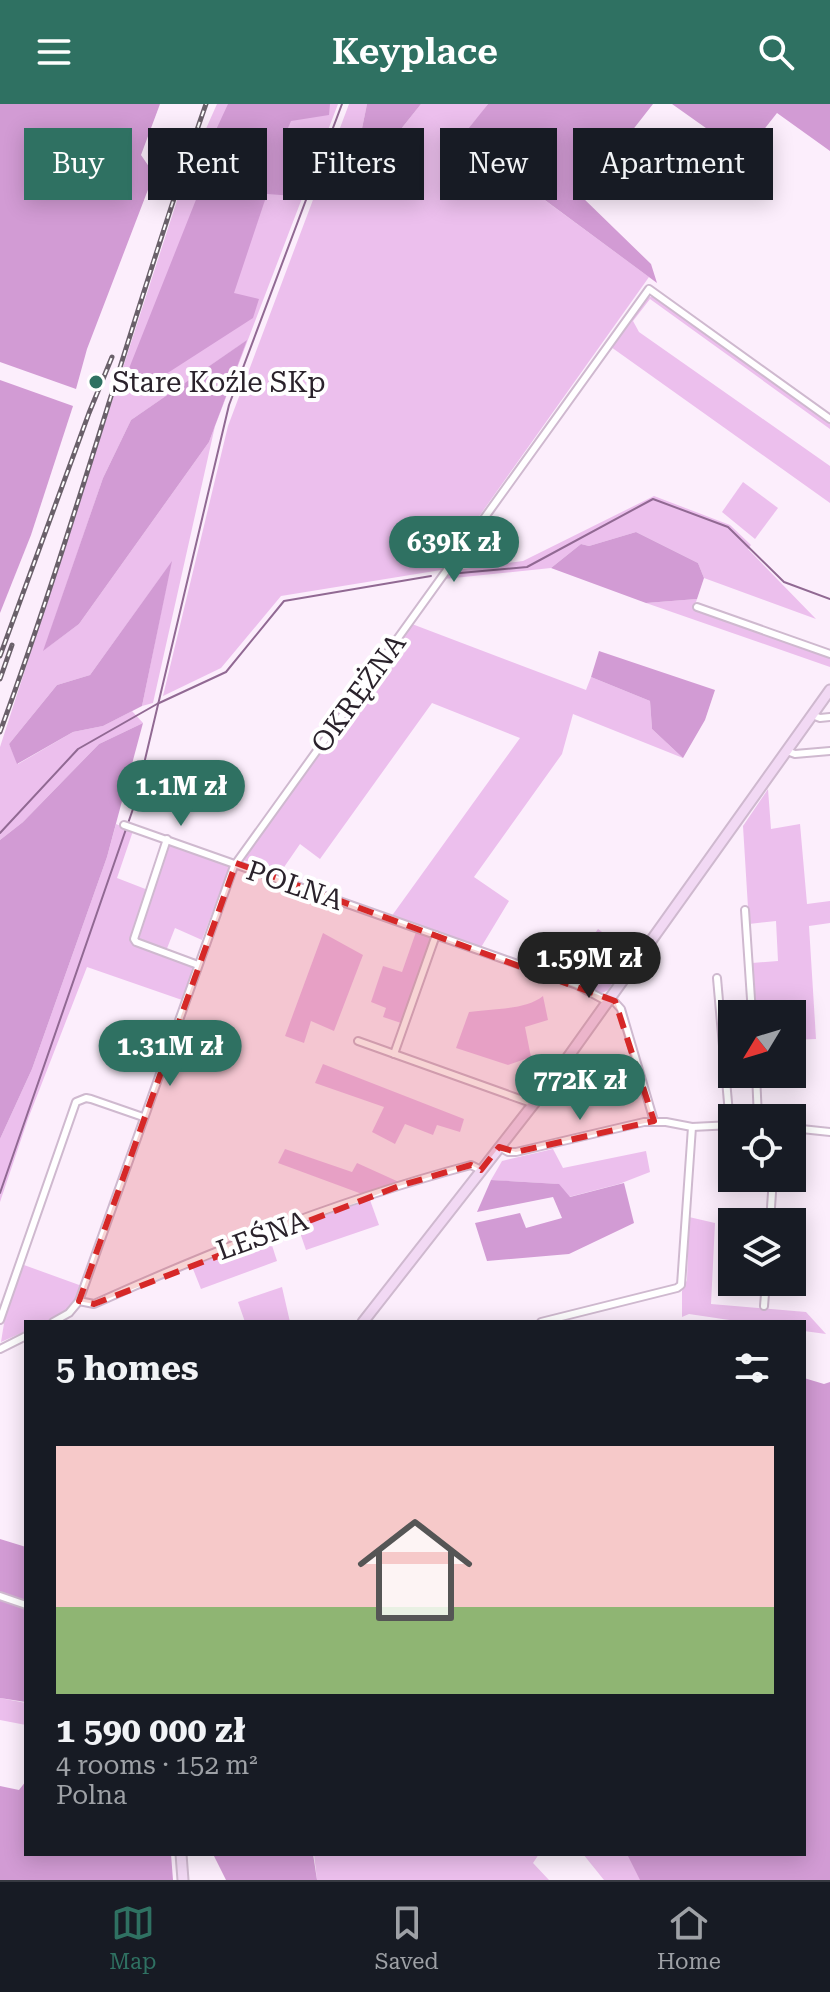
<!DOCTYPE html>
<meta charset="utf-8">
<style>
body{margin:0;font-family:"Roboto Serif",serif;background:#20242c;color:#f1f3f6;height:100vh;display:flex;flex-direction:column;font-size:30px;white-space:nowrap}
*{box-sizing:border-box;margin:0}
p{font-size:26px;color:#9ea1a6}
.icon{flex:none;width:44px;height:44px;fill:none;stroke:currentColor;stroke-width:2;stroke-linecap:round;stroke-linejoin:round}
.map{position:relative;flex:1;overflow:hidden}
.drawer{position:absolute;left:24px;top:1216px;width:782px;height:536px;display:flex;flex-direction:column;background:#171b24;border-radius:0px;box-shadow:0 4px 20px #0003}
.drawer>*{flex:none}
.hud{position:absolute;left:24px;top:24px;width:782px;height:72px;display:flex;gap:16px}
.needle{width:52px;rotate:232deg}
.fabs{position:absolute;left:718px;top:896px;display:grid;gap:16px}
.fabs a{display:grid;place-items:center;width:88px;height:88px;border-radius:0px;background:#171b24;box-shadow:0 4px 20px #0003;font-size:40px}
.price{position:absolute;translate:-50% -68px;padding:0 18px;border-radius:28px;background:#2f7162;color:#fff;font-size:26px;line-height:52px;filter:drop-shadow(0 2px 4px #0008)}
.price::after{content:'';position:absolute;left:50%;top:48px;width:24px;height:18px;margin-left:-12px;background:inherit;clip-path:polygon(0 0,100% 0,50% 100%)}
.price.active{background:#222;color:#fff}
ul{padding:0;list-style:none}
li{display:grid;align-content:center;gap:16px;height:424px;padding:0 32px}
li+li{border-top:2px solid #363941}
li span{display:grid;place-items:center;height:248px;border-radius:0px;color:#555}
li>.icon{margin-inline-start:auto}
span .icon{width:144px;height:144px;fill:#fffc;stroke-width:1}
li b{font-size:34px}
h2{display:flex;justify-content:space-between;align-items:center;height:96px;padding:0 32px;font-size:34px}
.pill{padding:0 28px;border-radius:0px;background:#171b24;box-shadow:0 4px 20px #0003;font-size:28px;line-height:72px}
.pill.active{background:#2f7162;color:#fff}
header{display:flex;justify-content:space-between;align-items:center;height:104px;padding:0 32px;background:#2f7162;color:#fff;font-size:36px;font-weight:600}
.dock{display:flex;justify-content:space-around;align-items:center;height:112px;border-top:2px solid #363941;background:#171b24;font-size:22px;color:#9ea1a6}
.dock a{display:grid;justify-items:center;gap:4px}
.dock .active{color:#2f7162}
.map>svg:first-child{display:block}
.green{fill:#ecbfed;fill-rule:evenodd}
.forest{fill:#d29bd4}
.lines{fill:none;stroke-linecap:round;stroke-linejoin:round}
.stream{stroke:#916993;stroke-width:2}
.minor-casing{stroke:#cfb9cf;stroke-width:10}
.secondary-casing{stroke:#cfb9cf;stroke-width:13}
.minor{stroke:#fff;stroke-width:6}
.secondary{stroke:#f2d9f4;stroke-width:9}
.rail-casing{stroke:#6a606a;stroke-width:5}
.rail{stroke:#fff;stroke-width:2;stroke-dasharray:6;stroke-linecap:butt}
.marked{fill:#d62828;fill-opacity:0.2;stroke:#d62828;stroke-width:6;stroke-dasharray:16 10;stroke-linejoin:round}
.poi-dot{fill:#2f7162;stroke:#fff;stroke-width:3}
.labels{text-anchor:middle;stroke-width:8;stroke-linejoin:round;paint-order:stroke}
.poi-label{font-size:28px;fill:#2a222b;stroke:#fff;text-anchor:start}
.street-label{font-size:28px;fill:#2a222b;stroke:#fff}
</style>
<header><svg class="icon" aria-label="menu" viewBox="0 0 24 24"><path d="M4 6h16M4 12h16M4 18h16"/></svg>Keyplace<svg class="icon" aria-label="search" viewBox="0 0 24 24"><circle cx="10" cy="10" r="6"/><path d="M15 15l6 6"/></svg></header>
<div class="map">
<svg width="830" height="1776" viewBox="0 0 830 1776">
<rect width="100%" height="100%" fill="#fceefc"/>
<g class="green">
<path d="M217,0H338L215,322L153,599L142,602L171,459L90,571L57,581L9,640L18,660L73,628L103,622L132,607L143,619L99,640L23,718L0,736V643L185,72ZM246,237L209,338L79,520L44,546L103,374L131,316Z"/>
<path d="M349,0H367L356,54L369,65L421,0H488L462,35L649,173L441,466L281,492L221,564L163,592L228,322Z"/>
<path d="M646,192L653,193L830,319V325L650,195L633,217L639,228L830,362V399L611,243Z"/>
<path d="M743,378L778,404L755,435L722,408Z"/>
<path d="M654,392L730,421L751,441L748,445L816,515L704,474L698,459L636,428L589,442L581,440L551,464L444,475L449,467L523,457Z"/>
<path d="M697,495L694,504L830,553V563L646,499Z"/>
<path d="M412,520L586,586L591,573L650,597L652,625L683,654L573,610L562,650L474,773L509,797L480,845L391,813L520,634L432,599L320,755L300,740L280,769L243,756Z"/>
<path d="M768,685L771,725L800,720L807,800L830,797V819L809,822L816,935L792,936V910H755L752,859L778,857L776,817L749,820L743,722Z"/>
<path d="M116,720L133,727L117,774L148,786L131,835L195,863L182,896L87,863L28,1015L0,1098V1035L32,965L107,753Z"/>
<path d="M170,740L226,760L229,764L202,836L175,824L166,847L138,835Z"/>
<path d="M598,825L632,850L608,886L602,889C578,882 568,860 556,839L577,855Z"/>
<path d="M416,828L431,833L401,919L383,913L386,904L371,898L383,862L402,868Z"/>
<path d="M323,829L363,851L334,927L311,917L304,939L285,932Z"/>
<path d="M543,892L548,916L525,923L531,953L508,961L456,944L469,908C491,905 526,906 543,892Z"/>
<path d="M323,960L464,1015L460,1028L437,1021L433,1031L405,1020L395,1040L372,1028L384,1003L315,979Z"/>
<path d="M285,1045L352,1068L357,1059L399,1078L362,1090L278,1059Z"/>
<path d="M553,1045L563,1064L646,1047L650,1068L619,1080L569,1093L558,1080L491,1076L502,1057Z"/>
<path d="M370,1096L379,1121L306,1146L297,1120Z"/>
<path d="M689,1113L715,1119L711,1200L806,1208L826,1230L804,1227V1218H743L689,1210L682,1213V1187L687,1176Z"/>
<path d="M269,1132L277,1157L201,1185L191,1160Z"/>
<path d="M24,1161L82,1182L74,1205L45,1218H26V1227L1,1238L5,1213Z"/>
<path d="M282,1183L290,1218H245L238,1198Z"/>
<path d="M0,1594L26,1599V1621L0,1616Z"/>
<path d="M314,1750H539L533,1759L549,1776H317Z"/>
<path d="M583,1750H646L655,1776H604Z"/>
</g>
<g class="forest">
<path d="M0,0H160L141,51L154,70L87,245L76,285L0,258Z"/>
<path d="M228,0H330L329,11L291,17L285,31L304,74L295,92L267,90L234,189L259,195L253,214L135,290L126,272L205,73L215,28Z"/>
<path d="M367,0H421L369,65L356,54Z"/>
<path d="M488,0H653L581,92L651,160L657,179L461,34Z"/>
<path d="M672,0H830V47L777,9L744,51Z"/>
<path d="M247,236L209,338L79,520L43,547L103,374L131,316Z"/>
<path d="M0,276L73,302L31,431L0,509Z"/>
<path d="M636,428L698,459L704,474L697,495L646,499L551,464L581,440L589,442Z"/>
<path d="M172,457L142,602L103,622L73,628L17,660L9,640L57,581L90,571Z"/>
<path d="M599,547L715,586L705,616L683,654L652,625L650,597L591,573Z"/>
<path d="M143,619L107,753L32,965L0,1035V736L23,718L99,640Z"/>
<path d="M491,1076L559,1080L570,1093L624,1079L634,1119L569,1150L487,1157L475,1119L520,1109L526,1124L562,1114L553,1093L477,1108Z"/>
<path d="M804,1274L824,1280L830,1278V1776H640L627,1750H804Z"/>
<path d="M0,1435L26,1443V1598L0,1594Z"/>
<path d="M26,1677V1750H171L173,1776H0V1682L19,1686Z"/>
<path d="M213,1750H313L317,1776H226Z"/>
</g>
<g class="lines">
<g class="stream">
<path d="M449,470L527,463L653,395L728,423L784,478L830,495"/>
<path d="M0,729L78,645L157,600L226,568L284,497L431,472"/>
<path d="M0,1089L134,702L229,301L342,0"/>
</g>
<defs>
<g id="minor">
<path d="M697,503L830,550"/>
<path d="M812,611L820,614L830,613"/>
<path d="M787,647L795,650L830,647"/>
<path d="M124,721L577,881L608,898"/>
<path d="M167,735L134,835L136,838L198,861"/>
<path d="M745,806L752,910"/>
<path d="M717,874L730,1021"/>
<path d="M611,894L621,905L654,1017"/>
<path d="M358,937L534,1000"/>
<path d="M394,950L436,831"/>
<path d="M756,970L758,1014"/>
<path d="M792,1024L830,1028"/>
<path d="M499,1043L508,1048H516L644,1018H666L692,1023L732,1021"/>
<path d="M770,1118L773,1074"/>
<path d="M79,1197L234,762L649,185L830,315"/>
<path d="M764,1202L766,1178"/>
<path d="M0,1216L76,998L86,994L91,995L143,1013"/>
<path d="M53,1218L69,1209L79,1197L94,1200C216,1145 342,1095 471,1061L481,1066"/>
<path d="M541,1218L677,1184L681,1181L692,1023"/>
<path d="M0,1245L26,1232"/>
<path d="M0,1492L26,1501"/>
</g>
<g id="secondary">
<path d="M363,1218L546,984L830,586"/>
<path d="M181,1750L183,1776"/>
</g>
</defs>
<use href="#minor" class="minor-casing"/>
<use href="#secondary" class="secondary-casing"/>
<use href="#minor" class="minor"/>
<use href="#secondary" class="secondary"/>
<defs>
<g id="rail">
<path d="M0,552L89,309L112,253"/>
<path d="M0,575L12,541"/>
<path d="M0,628C76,421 133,208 206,0"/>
</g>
</defs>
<use href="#rail" class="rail-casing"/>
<use href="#rail" class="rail"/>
</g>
<path class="marked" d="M236,759L615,897L654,1017L516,1048L499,1043L481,1066L471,1061L399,1082L94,1200L79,1197Z"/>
<circle class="poi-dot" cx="96" cy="278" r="8"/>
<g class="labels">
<g class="poi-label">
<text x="112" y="288">Stare Koźle SKp</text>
</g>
<g class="street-label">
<text transform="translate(358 589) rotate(-54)" y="10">OKRĘŻNA</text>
<text transform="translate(295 781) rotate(19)" y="10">POLNA</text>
<text transform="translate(262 1131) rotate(-20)" y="10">LEŚNA</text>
</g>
</g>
</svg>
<div class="fabs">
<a><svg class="needle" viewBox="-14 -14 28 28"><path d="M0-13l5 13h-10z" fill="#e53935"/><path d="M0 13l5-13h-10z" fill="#9ea1a6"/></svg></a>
<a><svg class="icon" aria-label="locate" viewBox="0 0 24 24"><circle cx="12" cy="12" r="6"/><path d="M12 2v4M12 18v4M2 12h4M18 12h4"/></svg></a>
<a><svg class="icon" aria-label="layers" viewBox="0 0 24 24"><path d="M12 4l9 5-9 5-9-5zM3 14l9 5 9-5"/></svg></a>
</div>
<b class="price" style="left:454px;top:480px">639K zł</b>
<b class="price" style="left:181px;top:724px">1.1M zł</b>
<b class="price active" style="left:589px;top:896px">1.59M zł</b>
<b class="price" style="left:170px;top:984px">1.31M zł</b>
<b class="price" style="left:580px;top:1018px">772K zł</b>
<div class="hud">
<a class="pill active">Buy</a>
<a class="pill">Rent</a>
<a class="pill">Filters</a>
<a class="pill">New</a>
<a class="pill">Apartment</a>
</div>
<section class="drawer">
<h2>5 homes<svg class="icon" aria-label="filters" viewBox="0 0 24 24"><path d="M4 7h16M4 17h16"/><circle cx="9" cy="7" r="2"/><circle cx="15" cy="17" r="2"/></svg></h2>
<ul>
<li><span style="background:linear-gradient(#f6c9c9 65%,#8fb573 0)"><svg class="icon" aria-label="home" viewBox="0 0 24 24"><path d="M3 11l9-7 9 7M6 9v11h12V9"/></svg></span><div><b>1 590 000 zł</b><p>4 rooms · 152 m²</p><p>Polna</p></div></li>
</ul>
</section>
</div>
<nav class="dock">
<a class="active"><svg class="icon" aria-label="map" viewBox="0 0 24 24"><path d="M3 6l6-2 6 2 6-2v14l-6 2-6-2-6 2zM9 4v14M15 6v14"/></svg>Map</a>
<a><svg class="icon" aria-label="saved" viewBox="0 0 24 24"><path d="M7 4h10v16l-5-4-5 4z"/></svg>Saved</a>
<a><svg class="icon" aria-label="home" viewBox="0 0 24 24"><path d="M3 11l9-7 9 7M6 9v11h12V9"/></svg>Home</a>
</nav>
